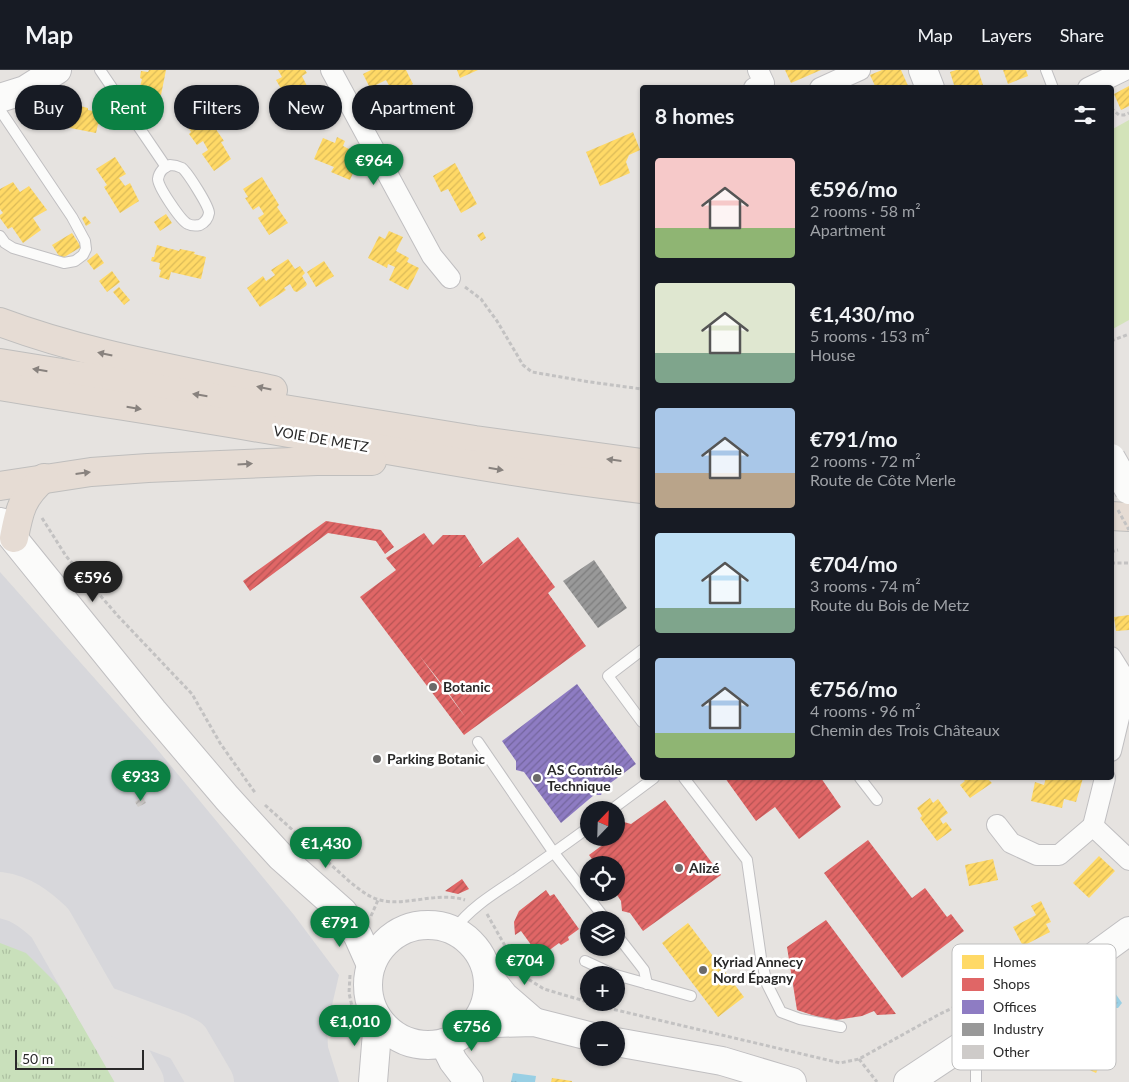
<!DOCTYPE html>
<meta charset="utf-8">
<style>
body{margin:0;font-family:Lato,sans-serif;background:#20242c;color:#f1f3f6;height:100vh;display:flex;flex-direction:column;font-size:19px;white-space:nowrap}
*{box-sizing:border-box;margin:0}
p{font-size:16px;color:#9ea1a6}
.icon{flex:none;width:28px;height:28px;fill:none;stroke:currentColor;stroke-width:2;stroke-linecap:round;stroke-linejoin:round}
.map{position:relative;flex:1;overflow:hidden}
.side{position:absolute;left:640px;top:15px;width:474px;height:695px;display:flex;flex-direction:column;background:#171b24;border-radius:5px;box-shadow:0 1px 4px #0004}
.side>*{flex:none}
.top-card{position:absolute;left:15px;top:15px;width:475px;height:45px;display:flex;gap:10px}
.needle{width:32px;rotate:23deg}
.fabs{position:absolute;left:580px;top:731px;display:grid;gap:10px}
.fabs a{display:grid;place-items:center;width:45px;height:45px;border-radius:50%;background:#171b24;box-shadow:0 1px 4px #0004;font-size:25px}
.scale{position:absolute;left:15px;bottom:12px;width:129px;box-sizing:border-box;padding-left:5px;border:2px solid #292929;border-top:0;font-size:14px;line-height:18px;white-space:nowrap;color:#292929;-webkit-text-stroke:4px #fff;paint-order:stroke}
.price{position:absolute;translate:-50% -42px;padding:0 11px;border-radius:18px;background:#0b8043;color:#fff;font-size:16px;line-height:32px;filter:drop-shadow(0 1px 2px #0008)}
.price::after{content:'';position:absolute;left:50%;top:30px;width:15px;height:11px;margin-left:-8px;background:inherit;clip-path:polygon(0 0,100% 0,50% 100%)}
.price.active{background:#222;color:#fff}
ul{padding:0;list-style:none}
li{display:flex;align-items:center;gap:15px;height:125px;padding:0 15px}
li span{display:grid;place-items:center;flex:none;width:140px;height:100px;border-radius:5px;color:#555}
li>.icon{margin-inline-start:auto}
span .icon{width:60px;height:60px;fill:#fffc;stroke-width:1}
li b{font-size:21px}
h2{display:flex;justify-content:space-between;align-items:center;height:60px;padding:0 15px;font-size:21px}
.chip{padding:0 18px;border-radius:22px;background:#171b24;box-shadow:0 1px 4px #0004;font-size:18px;line-height:45px}
.chip.active{background:#0b8043;color:#fff}
header{display:flex;align-items:center;gap:30px;box-sizing:border-box;height:70px;padding:0 25px;background:#171b24;border-bottom:1px solid #363941}
header strong{font-size:24px}
nav{display:flex;gap:28px;margin-inline-start:auto;font-size:18px}
.map>svg:first-child{display:block}
.airport{fill:#d7d7db}
.grass{fill:url(#grass-tufts)}
.pitch{fill:#d3e3b9}
.water{fill:url(#water-ripples)}
.homes{fill:url(#homes-hatch)}
.shops{fill:url(#shops-hatch);fill-rule:evenodd}
.offices{fill:url(#offices-hatch)}
.industry{fill:url(#industry-hatch)}
.lines{fill:none;stroke-linecap:round;stroke-linejoin:round}
.taxiway{stroke:#e2e0df;stroke-width:46}
.building{fill:url(#building-hatch)}
.lane-casing{stroke:#c0bfc1;stroke-width:12}
.street-casing{stroke:#c0bfc1;stroke-width:22}
.secondary-casing{stroke:#c0bfc1;stroke-width:30}
.highway-casing{stroke:#bfbebd;stroke-width:30}
.path{stroke:#c3c2c2;stroke-width:3;stroke-dasharray:4 2.5;stroke-linecap:butt}
.lane{stroke:#fbfbfa;stroke-width:10}
.street{stroke:#fbfbfa;stroke-width:20}
.secondary{stroke:#fbfbfa;stroke-width:28}
.highway{stroke:#e6dcd4;stroke-width:28}
.secondary-bridge-casing{stroke:#c0bfc1;stroke-width:30;stroke-linecap:butt}
.path-bridge{stroke:#c3c2c2;stroke-width:3;stroke-dasharray:4 2.5;stroke-linecap:butt}
.secondary-bridge{stroke:#fbfbfa;stroke-width:28}
.oneway{fill:#88827e}
.poi-dot{fill:#6b6a69;stroke:#fff;stroke-width:2}
.labels{text-anchor:middle;stroke-width:5;stroke-linejoin:round;paint-order:stroke}
.street-label{font-size:14px;fill:#292929;stroke:#fff}
.poi-label{font-size:14px;font-weight:bold;fill:#292929;stroke:#fff;text-anchor:start}
.key{fill:#fff;stroke:#bfbfbf;stroke-width:1}
.key-label{font-size:14px;fill:#292929}
</style>
<header>
<strong>Map</strong>
<nav><a>Map</a><a>Layers</a><a>Share</a></nav>
</header>
<div class="map">
<svg width="1129" height="1012" viewBox="0 0 1129 1012">
<defs>
<pattern id="grass-tufts" width="24" height="20" patternUnits="userSpaceOnUse" patternTransform="scale(1.25)"><rect width="24" height="20" fill="#c9e0bb"/><path d="M3 7l-1-3M5 7V3M7 7l1-3M15 17l-1-3M17 17v-4M19 17l1-3" fill="none" stroke="#adc0a1"/></pattern>
<pattern id="water-ripples" width="26" height="14" patternUnits="userSpaceOnUse" patternTransform="scale(1.25)"><rect width="26" height="14" fill="#98cfe4"/><path d="M2 4q2-2 4 0t4 0M15 11q2-2 4 0t4 0" fill="none" stroke="#83b2c4"/></pattern>
<pattern id="homes-hatch" width="6" height="6" patternUnits="userSpaceOnUse" patternTransform="scale(1.25)"><rect width="6" height="6" fill="#ffd966"/><path d="M-1 1l2-2M0 6l6-6M5 7l2-2" fill="none" stroke="#dbba58"/></pattern>
<pattern id="shops-hatch" width="6" height="6" patternUnits="userSpaceOnUse" patternTransform="scale(1.25)"><rect width="6" height="6" fill="#e06666"/><path d="M-1 1l2-2M0 6l6-6M5 7l2-2" fill="none" stroke="#b65454"/></pattern>
<pattern id="offices-hatch" width="6" height="6" patternUnits="userSpaceOnUse" patternTransform="scale(1.25)"><rect width="6" height="6" fill="#8e7cc3"/><path d="M-1 1l2-2M0 6l6-6M5 7l2-2" fill="none" stroke="#74669e"/></pattern>
<pattern id="industry-hatch" width="6" height="6" patternUnits="userSpaceOnUse" patternTransform="scale(1.25)"><rect width="6" height="6" fill="#999"/><path d="M-1 1l2-2M0 6l6-6M5 7l2-2" fill="none" stroke="#7d7d7d"/></pattern>
<pattern id="building-hatch" width="6" height="6" patternUnits="userSpaceOnUse" patternTransform="scale(1.25)"><rect width="6" height="6" fill="#cecbc9"/><path d="M-1 1l2-2M0 6l6-6M5 7l2-2" fill="none" stroke="#b1aead"/></pattern>
</defs>
<rect width="100%" height="100%" fill="#e6e3e0"/>
<path class="airport" d="M0,502L152,673L294,845L339,905L327,957L328,977L339,1012H0Z"/>
<path class="grass" d="M0,873L26,883L59,916L118,1012H0Z"/>
<path class="pitch" d="M1129,50V250L1111,260V60Z"/>
<g class="water">
<path d="M1108,913L1122,933L1118,938H1112L1099,919Z"/>
<path d="M513,1003L536,1006L535,1012H511Z"/>
</g>
<g class="homes">
<path d="M149,0H166L161,25L152,23L150,30L137,28L142,9L140,8L141,1L148,2Z"/>
<path d="M278,0H305L307,3L302,6L308,18L287,29L276,10L282,7Z"/>
<path d="M371,0H406L413,14L394,25L386,10L370,18L363,4Z"/>
<path d="M457,0H478L460,8Z"/>
<path d="M785,0H821L791,13Z"/>
<path d="M882,0H901L909,18H876L870,5Z"/>
<path d="M956,0H978L984,18H955L950,2Z"/>
<path d="M1003,0H1026L1028,6L1008,14Z"/>
<path d="M1129,16V36L1121,40L1114,24Z"/>
<path d="M52,28L71,33L70,39L79,42L80,36L88,38V40L108,44L105,56L98,54L96,63L65,57L66,54L47,50Z"/>
<path d="M337,40L340,47L330,52L327,45Z"/>
<path d="M204,42L224,71L221,72L231,89L214,101L202,84L208,80L203,71L197,75L189,64L191,62L186,54Z"/>
<path d="M633,62L640,80L629,85L626,92L630,103L600,116L586,82Z"/>
<path d="M337,67L345,71L343,76L349,79L348,83L360,87L350,110L331,102L334,97L314,89L323,68L335,73Z"/>
<path d="M115,87L126,104L119,108L125,116L130,113L139,131L120,143L104,117L107,115L96,99Z"/>
<path d="M455,93L477,134L461,143L448,119L441,122L433,106Z"/>
<path d="M262,107L279,135L277,137L288,153L269,165L258,148L264,144L259,136L253,140L245,128L248,127L243,119Z"/>
<path d="M13,112L20,122L29,116L47,140L33,148L41,160L23,173L12,157L8,159L0,148V145L3,143L0,139V119Z"/>
<path d="M166,144L172,153L160,161L154,152Z"/>
<path d="M85,146L91,153L86,156L82,148Z"/>
<path d="M389,161L403,167L396,181L409,188L407,192L419,198L408,220L389,210L395,197L388,194L387,198L368,188L379,166L385,169Z"/>
<path d="M483,162L486,168L481,171L477,165Z"/>
<path d="M72,163L81,177L61,189L52,175Z"/>
<path d="M157,175L179,181L180,179L195,182L194,184L206,187L201,209L171,202L169,210L159,207L161,200L159,199L160,193L151,191L152,187H154Z"/>
<path d="M97,183L104,193L94,200L87,191Z"/>
<path d="M288,189L295,199L300,196L305,203L302,206L307,214L306,216L297,222L294,221L290,214L284,218L286,220L260,237L247,218L263,206L266,211L275,205L271,200Z"/>
<path d="M324,191L334,206L316,217L307,202Z"/>
<path d="M112,201L120,212L107,222L99,211Z"/>
<path d="M119,217L130,230L124,235L113,222Z"/>
<path d="M1129,545V560L1116,561L1114,547Z"/>
<path d="M962,708H987L992,713L970,728L960,715L965,711Z"/>
<path d="M1046,708H1083L1076,732L1064,729L1062,738L1031,731L1035,712L1044,715Z"/>
<path d="M930,728L933,733L938,729L948,743L940,749L943,754L946,752L952,760L937,771L920,748L922,746L917,738Z"/>
<path d="M1099,786L1115,801L1089,828L1073,813Z"/>
<path d="M993,789L998,810L969,816L965,795Z"/>
<path d="M1041,831L1051,852L1046,854L1050,862L1023,876L1013,857L1036,845L1031,836Z"/>
<path d="M688,853L744,927L718,947L662,873Z"/>
<path d="M1075,959L1109,976L1096,1003L1062,987Z"/>
<path d="M552,1008L572,1011V1012H551Z"/>
</g>
<g class="shops">
<path d="M326,451L381,460L394,477L385,484L376,471L328,463L250,521L243,511Z"/>
<path d="M424,463L433,475L443,465H465L483,493L479,497L518,467L555,517L548,523L586,576L464,665L360,527L396,500L386,488ZM419,585L445,618L466,648Z"/>
<path d="M725,708H821L841,737L799,769L775,737L756,751Z"/>
<path d="M665,730L721,805L643,861L630,843L622,841L621,831L615,822H616V795H596L589,785L612,768H616V765L623,760L624,752L631,754Z"/>
<path d="M868,770L912,828L925,818L947,847L951,844L964,861L902,908L824,803Z"/>
<path d="M462,809L469,819L458,824L445,821Z"/>
<path d="M546,820L550,826L554,824L579,859L568,867L569,870L561,875L559,873L540,887L521,861L515,865L514,852L519,841Z"/>
<path d="M826,850L896,944L877,945L874,941L862,946L836,950L818,947L797,940L787,877Z"/>
</g>
<path class="offices" d="M577,614L636,694L605,717L601,725H594L561,753L524,702L516,700V691L502,671Z"/>
<path class="industry" d="M594,490L627,538L598,558L563,511Z"/>
<g class="lines">
<g class="taxiway">
<path d="M0,825C21,828 35,839 50,853L141,1012"/>
<path d="M98,937L177,966L187,971L211,1012"/>
</g>
</g>
<path class="building" d="M143,727L146,733L138,737L135,732Z"/>
<g class="lines">
<defs>
<g id="lane">
<path d="M100,0L166,97"/>
<path d="M1046,0L1053,18"/>
<path d="M0,40L72,147L85,171L86,179L83,185L75,191L64,193L13,178L5,173L0,166"/>
<path d="M170,95C175,95 178,96 182,98C188,103 209,136 209,143C208,149 204,153 200,155C195,156 192,156 188,154C181,151 158,117 158,109C159,102 164,97 170,95Z"/>
<path d="M642,580L608,606L642,652"/>
<path d="M478,672L554,783L606,850"/>
<path d="M684,708L747,790L761,888L767,914L781,942L800,949L841,957"/>
<path d="M860,708L877,730"/>
<path d="M611,740L654,708"/>
<path d="M453,861C470,838 493,824 516,809C540,792 565,775 589,757"/>
<path d="M616,864L644,900L647,914"/>
<path d="M585,891L615,905"/>
<path d="M616,905L691,926"/>
<path d="M976,1012V980L980,971"/>
</g>
<g id="street">
<path d="M331,0L432,186L450,208"/>
<path d="M754,18L764,13L758,0"/>
<path d="M820,18L860,0"/>
<path d="M1088,18L1125,0"/>
<path d="M1111,587L1121,603L1123,631L1111,681"/>
<path d="M997,755L1011,773L1037,785H1059L1093,756L1129,790"/>
<path d="M1093,756L1105,708"/>
</g>
<g id="secondary">
<path d="M923,0L930,18"/>
<path d="M0,28L25,20L57,0"/>
<path d="M0,452L153,641L227,728L281,787L343,842L358,866L371,895"/>
<circle cx="428" cy="915" r="60"/>
<path d="M488,906L504,926L534,952"/>
<path d="M472,957L495,953L534,952L589,966"/>
<path d="M616,972L722,991L792,1012"/>
<path d="M444,973L453,991L469,1012"/>
<path d="M373,1012L378,950"/>
<path d="M908,1012L1066,907L1129,861"/>
</g>
<g id="highway">
<path d="M0,252C88,285 182,300 273,320"/>
<path d="M0,293L475,370L642,393"/>
<path d="M0,316C102,333 204,348 306,366C419,385 529,406 642,419"/>
<path d="M0,416L91,402L148,398L317,391H372"/>
<path d="M1111,446L1129,447"/>
<path d="M14,468C19,441 22,427 44,408"/>
</g>
</defs>
<use href="#lane" class="lane-casing"/>
<use href="#street" class="street-casing"/>
<use href="#secondary" class="secondary-casing"/>
<use href="#highway" class="highway-casing"/>
<g class="path">
<path d="M1111,38L1119,45H1124L1129,43"/>
<path d="M465,217L481,229L497,251L523,295L532,302L590,312L642,319"/>
<path d="M1111,271L1129,264"/>
<path d="M42,448L66,486L118,546L192,624L220,673L256,724"/>
<path d="M1111,482L1118,480"/>
<path d="M1111,493H1129"/>
<path d="M265,735L350,812C359,819 368,827 380,830C405,837 437,821 465,830"/>
<path d="M487,844L517,897L528,909L544,919L608,938L840,993L859,989L938,945L1030,900L1040,897"/>
<path d="M371,846L378,830"/>
<path d="M350,905L349,923L355,950"/>
<path d="M963,933L971,945"/>
<path d="M859,989L877,1012"/>
</g>
<use href="#lane" class="lane"/>
<use href="#street" class="street"/>
<use href="#secondary" class="secondary"/>
<use href="#highway" class="highway"/>
<defs>
<path id="secondary-bridge" d="M1111,388L1129,420"/>
</defs>
<use href="#secondary-bridge" class="secondary-bridge-casing"/>
<path class="path-bridge" d="M1118,440L1129,460"/>
<use href="#secondary-bridge" class="secondary-bridge"/>
</g>
<defs><path id="oneway-solid" d="M-6-.8H1V-3.2L6.5 0L1 3.2V.8H-6Z" transform="scale(1.25)"/></defs>
<g class="oneway">
<use href="#oneway-solid" transform="translate(105 284) rotate(-168)"/>
<use href="#oneway-solid" transform="translate(40 300) rotate(-171)"/>
<use href="#oneway-solid" transform="translate(264 318) rotate(-168)"/>
<use href="#oneway-solid" transform="translate(200 325) rotate(-171)"/>
<use href="#oneway-solid" transform="translate(134 338) rotate(9)"/>
<use href="#oneway-solid" transform="translate(614 390) rotate(-173)"/>
<use href="#oneway-solid" transform="translate(245 394) rotate(-3)"/>
<use href="#oneway-solid" transform="translate(496 399) rotate(9)"/>
<use href="#oneway-solid" transform="translate(83 403) rotate(-7)"/>
</g>
<g class="poi-dot">
<circle cx="433" cy="617" r="5"/>
<circle cx="377" cy="689" r="5"/>
<circle cx="537" cy="708" r="5"/>
<circle cx="679" cy="798" r="5"/>
<circle cx="703" cy="900" r="5"/>
</g>
<g class="labels">
<g class="street-label">
<text transform="translate(321 369) rotate(10)" y="5">VOIE DE METZ</text>
</g>
<g class="poi-label">
<text x="443" y="622">Botanic</text>
<text x="387" y="694">Parking Botanic</text>
<text x="547" y="705">AS Contrôle<tspan x="547" dy="16">Technique</tspan></text>
<text x="689" y="803">Alizé</text>
<text x="713" y="897">Kyriad Annecy<tspan x="713" dy="16">Nord Épagny</tspan></text>
</g>
</g>
<rect x="952" y="874" width="164" height="126" rx="8" class="key"/>
<rect x="962" y="885" width="22" height="14" fill="#ffd966"/>
<rect x="962" y="908" width="22" height="13" fill="#e06666"/>
<rect x="962" y="930" width="22" height="14" fill="#8e7cc3"/>
<rect x="962" y="953" width="22" height="13" fill="#999"/>
<rect x="962" y="975" width="22" height="14" fill="#cecbc9"/>
<g class="key-label">
<text x="993" y="897">Homes</text>
<text x="993" y="919">Shops</text>
<text x="993" y="942">Offices</text>
<text x="993" y="964">Industry</text>
<text x="993" y="987">Other</text>
</g>
</svg>
<div class="fabs">
<a><svg class="needle" viewBox="-14 -14 28 28"><path d="M0-13l5 13h-10z" fill="#e53935"/><path d="M0 13l5-13h-10z" fill="#9ea1a6"/></svg></a>
<a><svg class="icon" aria-label="locate" viewBox="0 0 24 24"><circle cx="12" cy="12" r="6"/><path d="M12 2v4M12 18v4M2 12h4M18 12h4"/></svg></a>
<a><svg class="icon" aria-label="layers" viewBox="0 0 24 24"><path d="M12 4l9 5-9 5-9-5zM3 14l9 5 9-5"/></svg></a>
<a>+</a>
<a>−</a>
</div>
<div class="scale">50 m</div>
<b class="price" style="left:374px;top:116px">€964</b>
<b class="price active" style="left:93px;top:533px">€596</b>
<b class="price" style="left:141px;top:732px">€933</b>
<b class="price" style="left:326px;top:799px">€1,430</b>
<b class="price" style="left:340px;top:878px">€791</b>
<b class="price" style="left:525px;top:916px">€704</b>
<b class="price" style="left:355px;top:977px">€1,010</b>
<b class="price" style="left:472px;top:982px">€756</b>
<div class="top-card">
<a class="chip">Buy</a>
<a class="chip active">Rent</a>
<a class="chip">Filters</a>
<a class="chip">New</a>
<a class="chip">Apartment</a>
</div>
<section class="side">
<h2>8 homes<svg class="icon" aria-label="filters" viewBox="0 0 24 24"><path d="M4 7h16M4 17h16"/><circle cx="9" cy="7" r="2"/><circle cx="15" cy="17" r="2"/></svg></h2>
<ul>
<li><span style="background:linear-gradient(#f6c9c9 70%,#8fb573 0)"><svg class="icon" aria-label="home" viewBox="0 0 24 24"><path d="M3 11l9-7 9 7M6 9v11h12V9"/></svg></span><div><b>€596/mo</b><p>2 rooms · 58 m²</p><p>Apartment</p></div></li>
<li><span style="background:linear-gradient(#dfe7d0 70%,#7fa58c 0)"><svg class="icon" aria-label="home" viewBox="0 0 24 24"><path d="M3 11l9-7 9 7M6 9v11h12V9"/></svg></span><div><b>€1,430/mo</b><p>5 rooms · 153 m²</p><p>House</p></div></li>
<li><span style="background:linear-gradient(#a9c7e8 65%,#b9a48a 0)"><svg class="icon" aria-label="home" viewBox="0 0 24 24"><path d="M3 11l9-7 9 7M6 9v11h12V9"/></svg></span><div><b>€791/mo</b><p>2 rooms · 72 m²</p><p>Route de Côte Merle</p></div></li>
<li><span style="background:linear-gradient(#bfe0f5 75%,#7fa58c 0)"><svg class="icon" aria-label="home" viewBox="0 0 24 24"><path d="M3 11l9-7 9 7M6 9v11h12V9"/></svg></span><div><b>€704/mo</b><p>3 rooms · 74 m²</p><p>Route du Bois de Metz</p></div></li>
<li><span style="background:linear-gradient(#a9c7e8 75%,#8fb573 0)"><svg class="icon" aria-label="home" viewBox="0 0 24 24"><path d="M3 11l9-7 9 7M6 9v11h12V9"/></svg></span><div><b>€756/mo</b><p>4 rooms · 96 m²</p><p>Chemin des Trois Châteaux</p></div></li>
</ul>
</section>
</div>
